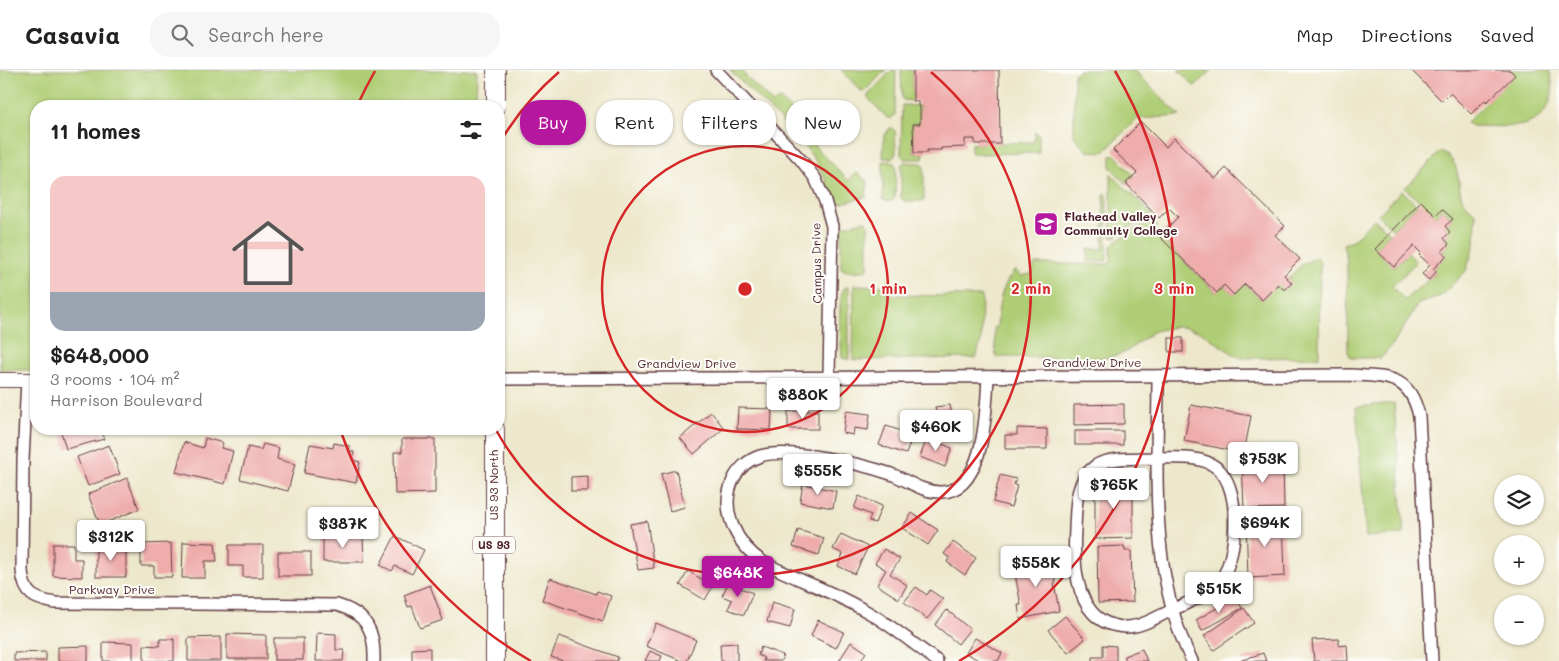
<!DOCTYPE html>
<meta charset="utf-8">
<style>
body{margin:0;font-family:Mali,sans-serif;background:#f6f6f6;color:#222;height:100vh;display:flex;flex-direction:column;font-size:19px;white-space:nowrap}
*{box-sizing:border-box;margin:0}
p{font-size:16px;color:#767676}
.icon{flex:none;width:28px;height:28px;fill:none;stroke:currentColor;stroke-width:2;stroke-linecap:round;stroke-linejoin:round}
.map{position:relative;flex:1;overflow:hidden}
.drawer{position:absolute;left:30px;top:30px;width:475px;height:335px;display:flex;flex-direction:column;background:#fff;border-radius:20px;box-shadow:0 1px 4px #0004}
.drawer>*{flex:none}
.banner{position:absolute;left:520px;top:30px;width:475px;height:45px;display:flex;gap:10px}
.controls{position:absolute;left:1494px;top:405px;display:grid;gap:10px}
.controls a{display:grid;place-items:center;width:50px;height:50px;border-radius:50%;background:#fff;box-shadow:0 1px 4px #0004;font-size:25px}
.price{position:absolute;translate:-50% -42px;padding:0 11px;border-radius:5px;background:#fff;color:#222;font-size:16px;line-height:32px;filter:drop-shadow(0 1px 2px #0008)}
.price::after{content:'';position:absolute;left:50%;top:30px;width:15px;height:11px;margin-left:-8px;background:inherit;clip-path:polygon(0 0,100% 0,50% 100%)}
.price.current{background:#b5179e;color:#fff}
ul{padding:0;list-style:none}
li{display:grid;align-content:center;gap:10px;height:265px;padding:0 20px}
li span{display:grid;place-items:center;height:155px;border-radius:15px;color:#555}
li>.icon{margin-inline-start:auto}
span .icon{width:90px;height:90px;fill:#fffc;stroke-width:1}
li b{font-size:21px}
h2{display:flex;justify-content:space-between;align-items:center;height:60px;padding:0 20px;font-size:21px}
.chip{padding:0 18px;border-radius:20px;background:#fff;box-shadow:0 1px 4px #0004;font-size:18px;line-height:45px}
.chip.current{background:#b5179e;color:#fff}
header{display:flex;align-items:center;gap:30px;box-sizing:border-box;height:70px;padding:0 25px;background:#fff;border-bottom:1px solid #e0e0e0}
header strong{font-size:24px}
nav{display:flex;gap:28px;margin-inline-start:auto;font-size:18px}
.search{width:350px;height:45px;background:#f6f6f6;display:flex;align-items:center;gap:12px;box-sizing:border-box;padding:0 18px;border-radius:20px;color:#767676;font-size:19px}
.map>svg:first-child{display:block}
.green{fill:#afcd75;stroke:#7c7650}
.building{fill:#eeacab}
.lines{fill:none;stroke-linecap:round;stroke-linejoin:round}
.minor-casing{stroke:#623d43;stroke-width:14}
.tertiary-casing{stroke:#623d43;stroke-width:16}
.primary-casing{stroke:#623d43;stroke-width:20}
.minor{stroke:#fff;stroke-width:11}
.tertiary{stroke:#fff;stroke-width:14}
.primary{stroke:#fff;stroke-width:18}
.ring{fill:none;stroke:#d62828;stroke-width:2.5}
.labels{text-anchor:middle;stroke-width:4;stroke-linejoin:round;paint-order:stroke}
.shield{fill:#fdfcf7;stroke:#806168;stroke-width:1}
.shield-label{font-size:11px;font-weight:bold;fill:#4a1f2b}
.poi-label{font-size:12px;font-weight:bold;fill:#4a1f2b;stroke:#fdfcf7;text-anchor:start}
.street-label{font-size:12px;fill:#4a1f2b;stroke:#fdfcf7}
.centre{fill:#d62828;stroke:#fdfcf7;stroke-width:2.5}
.ring-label{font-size:15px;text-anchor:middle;font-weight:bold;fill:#d62828;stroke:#fdfcf7;stroke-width:4;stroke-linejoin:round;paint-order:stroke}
</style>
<header>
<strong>Casavia</strong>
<div class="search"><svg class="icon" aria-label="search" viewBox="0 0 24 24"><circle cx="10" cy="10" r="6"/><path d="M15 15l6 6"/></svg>Search here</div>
<nav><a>Map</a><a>Directions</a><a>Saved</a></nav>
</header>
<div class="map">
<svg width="1559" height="591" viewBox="0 0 1559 591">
<rect width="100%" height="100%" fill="#fdfcf7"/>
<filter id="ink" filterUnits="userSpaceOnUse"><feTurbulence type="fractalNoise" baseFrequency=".02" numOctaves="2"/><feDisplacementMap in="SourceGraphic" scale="10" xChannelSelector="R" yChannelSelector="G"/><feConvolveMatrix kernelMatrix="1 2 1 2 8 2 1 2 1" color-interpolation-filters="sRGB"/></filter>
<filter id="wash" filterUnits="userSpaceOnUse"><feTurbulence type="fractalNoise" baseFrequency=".0096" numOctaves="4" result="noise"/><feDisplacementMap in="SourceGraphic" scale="20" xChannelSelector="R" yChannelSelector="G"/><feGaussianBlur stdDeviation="1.12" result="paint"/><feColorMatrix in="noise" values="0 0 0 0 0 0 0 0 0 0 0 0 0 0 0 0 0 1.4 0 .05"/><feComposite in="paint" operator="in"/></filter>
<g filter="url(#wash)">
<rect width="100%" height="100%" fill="#ede8cc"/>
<g class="green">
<path d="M0,0H477L476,36H36V300H0Z"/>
<path d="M730,0H740L773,34L780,29L793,42L787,48L849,111L856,102L868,112L866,127L838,134L835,131C829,117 823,103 815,90C792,56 757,30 730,0Z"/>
<path d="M841,0H886L865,21H861Z"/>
<path d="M892,0H896L895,44L892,48H887L868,28V25Z"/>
<path d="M901,0H913V31L903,30L902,28Z"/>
<path d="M1078,0H1134L1180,46L1137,49L1104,82L1087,81L1074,66V4Z"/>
<path d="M1178,0H1212L1197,15L1194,16Z"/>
<path d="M1510,0H1549C1558,23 1549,49 1523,55C1508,58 1487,56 1472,56L1466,53L1514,5Z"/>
<path d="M902,35L920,36V54H913L914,83H924L923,89H905L901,85Z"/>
<path d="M891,57L895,61L896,83L892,88H883L884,66Z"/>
<path d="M1035,62L1039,65V83L973,84L971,82V74L1034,72Z"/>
<path d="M1440,82C1465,91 1454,117 1465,133C1467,137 1473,140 1476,144L1475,174L1466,201L1441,226L1418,234L1396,270L1381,288H1351L1348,282L1347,191L1343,174L1353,170L1374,149L1390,163L1375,179L1394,197L1408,183L1416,192L1392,217L1405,230C1415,220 1427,212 1436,203L1433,199L1446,186L1442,181L1449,173L1444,168L1450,162L1445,156L1453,149L1442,139L1436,146L1405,118Z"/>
<path d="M1114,84L1134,106L1126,113L1111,98V86Z"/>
<path d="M883,91L893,92L896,96L895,128L892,131H885L883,129Z"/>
<path d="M904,92L922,93L924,95V131H904L901,128V95Z"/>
<path d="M1111,104L1152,144L1113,168L1111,167Z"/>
<path d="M1402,120L1417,135L1393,160L1378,145Z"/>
<path d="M1104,124H1107V188L1106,191H1088V179H1103Z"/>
<path d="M1152,149L1158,155L1155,159L1159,166L1216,223L1224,215L1234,225L1245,214L1262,230L1278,214L1284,220L1291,213L1288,209L1301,195L1317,187L1320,193L1319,287L1249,288L1236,286L1201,262L1185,257H1174L1154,261L1126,282L1109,288L996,287L994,258L997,257C998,236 1001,216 1015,200L1021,206L1031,204L1035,194H1108L1111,190V176L1116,171Z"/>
<path d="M864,151L867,152L868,156V198L865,201H846L841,198V160L843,156Z"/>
<path d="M854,215L887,216V225L982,226L981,272L976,288L853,290Z"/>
<path d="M849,216V290L842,288C841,270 837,235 843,219Z"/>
<path d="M1394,333L1404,464L1366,467L1356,337Z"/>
</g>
<g id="blocks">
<g class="building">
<path d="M913,0H999L1000,74H975V69H965V77L941,78V80H927V83H914L913,54H920V36H918V31H913Z"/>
<path d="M1411,0H1510L1515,5L1487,32L1485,30L1471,44L1450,23L1442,31Z"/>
<path d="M1141,52L1166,77L1174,68L1215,109L1226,98L1285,156L1275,165L1300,189L1284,205L1292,213L1284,220L1278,214L1262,230L1245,214L1234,225L1224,215L1217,223L1159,166L1178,147L1169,138L1159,148L1126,113L1137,103L1113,80Z"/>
<path d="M1421,131L1436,146L1442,139L1453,149L1445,156L1450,162L1444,168L1449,174L1442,181L1446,186L1433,199L1436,202L1429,210L1422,204L1430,195L1419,185L1421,183L1414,176L1394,197L1375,179Z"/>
<rect x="1169" y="268" width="14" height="14"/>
<path d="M1124,334V354L1074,355V335Z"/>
<path d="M950,335L953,351L938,354L935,337Z"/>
<path d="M1191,335L1251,346L1244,383L1184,371Z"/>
<path d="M738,338L772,339L771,360L737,359Z"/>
<rect x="788" y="341" width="30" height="18"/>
<path d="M846,341L870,344L868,360L854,358L853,365L843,363Z"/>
<path d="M711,342L724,358L694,384L680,368Z"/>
<path d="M886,356L913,365L906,384L879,375Z"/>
<path d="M1017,358L1047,359V379H1005V365H1017Z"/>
<path d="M60,359H101L104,369L66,379Z"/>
<rect x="1075" y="361" width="48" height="14"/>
<path d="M205,368L223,373L221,378L233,381L225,414L176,402L184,372L203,378Z"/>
<path d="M927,368L952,378L945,397L920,387Z"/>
<path d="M402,369H435V423L395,424L394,382H402Z"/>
<path d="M334,373L350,376L349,381L354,382L352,390L360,392L356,413L304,403L310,374L333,378Z"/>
<path d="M263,374L279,378L277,389L295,394L288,421L240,409L248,377L261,380Z"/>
<path d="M109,375L120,404L88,416L77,387Z"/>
<path d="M1259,389H1283L1284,438L1244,439L1242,391H1259Z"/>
<path d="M676,400L685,437L670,441L661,404Z"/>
<path d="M1000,405L1016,409L1014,415L1017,416L1011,437L993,432Z"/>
<path d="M588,406V421H571V407Z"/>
<path d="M127,408L139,439L100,455L88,424Z"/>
<path d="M1133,410V468L1095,469V411Z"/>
<path d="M803,414L836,421L833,438L800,432Z"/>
<path d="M859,426L882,436L875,453L869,451L871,445L854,438Z"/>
<path d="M912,443L938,460L928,475L902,458Z"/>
<path d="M1283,449L1285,506L1248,508L1246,450Z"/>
<path d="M647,451L654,498L638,500L630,454Z"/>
<path d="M798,460L824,468L819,485L793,477Z"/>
<path d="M841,464L868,477L855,504L838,496L843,484L833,479Z"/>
<path d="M323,466H363L364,492H323Z"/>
<path d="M395,466L424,480L412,504L395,496L392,501L380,495Z"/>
<path d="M183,472L215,473L217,491H205V508H182Z"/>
<path d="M953,472L976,488L965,505L947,492L950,488L944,484Z"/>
<path d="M171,473L172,507H154V496H141V474Z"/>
<path d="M53,474H74V489H82V507L53,506Z"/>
<path d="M229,475H263V507H243V496H229Z"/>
<path d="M1124,476L1125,481H1131L1133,532L1098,533L1097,477Z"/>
<rect x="96" y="478" width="30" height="29"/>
<path d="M884,479L900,489L890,504L907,515L899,529L877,515L886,500L875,493Z"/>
<rect x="278" y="482" width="33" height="24"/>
<path d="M1050,487L1056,513H1054L1059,541L1020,549L1018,535H1021L1013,494Z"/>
<path d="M688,501L713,516L705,530L680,515Z"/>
<path d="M550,508L596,524L597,521L611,526L603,551L542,530Z"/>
<path d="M728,513L753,523L744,545L728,539L732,530L722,526Z"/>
<path d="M430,515L443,550L420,558L412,536L408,537L404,525Z"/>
<path d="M916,517L927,525L930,520L943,529L927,549L904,532Z"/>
<path d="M1236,527L1242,538L1202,561L1196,550Z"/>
<path d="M772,532L795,539L790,558L767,552Z"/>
<path d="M1244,538L1254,553L1214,580L1204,566Z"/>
<path d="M947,540L970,559L958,574L935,555Z"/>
<path d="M1065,546L1085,569L1068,583L1048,560Z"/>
<path d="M818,550L844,562L836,578L811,566Z"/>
<path d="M656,553L696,570L687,591H682L646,576Z"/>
<path d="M317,563L336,564V580H344L343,591H316Z"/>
<path d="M227,564L266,565V589H227Z"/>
<path d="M559,566L618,587L617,591H563L551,587Z"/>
<path d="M221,567V591H188V568Z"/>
<rect x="274" y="568" width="29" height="22"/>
<path d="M975,568L1002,583L998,591H980L966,583Z"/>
<path d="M160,569H174V591H144V575L160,576Z"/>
<path d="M1339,569V576L1347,575L1348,591H1314L1312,570Z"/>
<path d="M103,572L133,573V591H103Z"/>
<path d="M851,572L866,582L861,591H839Z"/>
<path d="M737,573V591H721L720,574Z"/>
<path d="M1103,575L1116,576V591H1092V587H1103Z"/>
<path d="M88,576V591H58V577Z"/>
<path d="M761,577L783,585L781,591H763L764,588L758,585Z"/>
<path d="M430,578V591H412V579Z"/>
<path d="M1142,579L1147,591H1126L1124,586Z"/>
<path d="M650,581L662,586L660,591H645Z"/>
<path d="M46,582V591H14V583Z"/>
<path d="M1263,583L1266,591H1239Z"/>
</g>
</g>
</g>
<g filter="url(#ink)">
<use href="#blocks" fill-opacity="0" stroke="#623d43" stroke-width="1"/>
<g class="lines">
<defs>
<g id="minor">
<path d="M716,0L801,90L815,108L825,131L832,156L829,306"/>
<path d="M1158,306C1158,401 1148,503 1192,591"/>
<path d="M499,309L1352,305C1388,307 1410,305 1419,346L1432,591"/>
<path d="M27,310L23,390L22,501C24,525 34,529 55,533L337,535C367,544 375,561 374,591"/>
<path d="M1158,388C1177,388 1201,385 1217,398C1242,417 1238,488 1220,511C1208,527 1185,533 1168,542C1155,548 1141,557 1126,557C1075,556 1073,495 1075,459C1076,437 1075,410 1095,396C1110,386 1140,389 1158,388Z"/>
<path d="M937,591C914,574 891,555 866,541C845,529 823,519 801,510C788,504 775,499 763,492C737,475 719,441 733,410C738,399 748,390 760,386C790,377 861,394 891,404C907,410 922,422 940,422C986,423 986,337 988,307"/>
</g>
<path id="tertiary" d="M0,310H36"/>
<g id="primary">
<path d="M496,36V0"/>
<path d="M495,359V591"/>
</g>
</defs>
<use href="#minor" class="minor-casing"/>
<use href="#tertiary" class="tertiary-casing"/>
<use href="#primary" class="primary-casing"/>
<use href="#minor" class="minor"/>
<use href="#tertiary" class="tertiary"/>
<use href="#primary" class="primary"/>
</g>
</g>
<g class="ring">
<circle cx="745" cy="219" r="143"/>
<path d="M500 72A286 286 0 0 1 559 2M931 2A286 286 0 1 1 496 360"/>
<path d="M531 591A429 429 0 0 1 341 362M358 34A429 429 0 0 1 375 1M1115 1A429 429 0 0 1 959 591"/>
</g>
<defs>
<symbol id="university-square" viewBox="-11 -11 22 22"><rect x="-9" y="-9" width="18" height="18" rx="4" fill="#b5179e" stroke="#fdfcf7"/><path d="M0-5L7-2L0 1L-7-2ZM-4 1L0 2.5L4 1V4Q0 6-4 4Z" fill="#fff"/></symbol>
</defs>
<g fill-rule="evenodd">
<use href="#university-square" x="1032" y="140" width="28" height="28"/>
</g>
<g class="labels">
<rect class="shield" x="473" y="466.5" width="42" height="17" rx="4"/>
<g class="shield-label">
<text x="494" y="479">US 93</text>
</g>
<g class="poi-label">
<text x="1064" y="151">Flathead Valley<tspan x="1064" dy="14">Community College</tspan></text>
</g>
<g class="street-label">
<text transform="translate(817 193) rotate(-91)" y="4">Campus Drive</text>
<text x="1092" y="297">Grandview Drive</text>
<text x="687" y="298">Grandview Drive</text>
<text transform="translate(494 415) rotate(-90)" y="4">US 93 North</text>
<text x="112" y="524">Parkway Drive</text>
</g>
</g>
<circle cx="745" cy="219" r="8" class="centre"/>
<g class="ring-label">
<text x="888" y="224">1 min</text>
<text x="1031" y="224">2 min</text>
<text x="1174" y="224">3 min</text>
</g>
</svg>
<div class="controls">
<a><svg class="icon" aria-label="layers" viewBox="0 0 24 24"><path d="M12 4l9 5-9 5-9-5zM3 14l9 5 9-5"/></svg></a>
<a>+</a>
<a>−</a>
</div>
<b class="price" style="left:803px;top:350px">$880K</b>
<b class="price" style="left:936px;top:382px">$460K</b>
<b class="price" style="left:1263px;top:414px">$753K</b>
<b class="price" style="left:818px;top:426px">$555K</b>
<b class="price" style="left:1114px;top:440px">$765K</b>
<b class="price" style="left:1265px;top:478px">$694K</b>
<b class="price" style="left:343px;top:479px">$387K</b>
<b class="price" style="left:111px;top:492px">$312K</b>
<b class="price" style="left:1036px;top:518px">$558K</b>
<b class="price current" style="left:738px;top:528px">$648K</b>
<b class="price" style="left:1219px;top:544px">$515K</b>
<div class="banner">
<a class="chip current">Buy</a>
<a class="chip">Rent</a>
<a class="chip">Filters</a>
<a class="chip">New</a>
</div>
<section class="drawer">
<h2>11 homes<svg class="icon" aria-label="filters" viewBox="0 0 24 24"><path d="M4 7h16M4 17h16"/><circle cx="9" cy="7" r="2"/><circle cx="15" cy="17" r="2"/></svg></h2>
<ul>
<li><span style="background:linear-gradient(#f6c9c9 75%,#9aa5b1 0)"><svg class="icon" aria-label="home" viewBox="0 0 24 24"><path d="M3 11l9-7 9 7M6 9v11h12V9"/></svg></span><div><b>$648,000</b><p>3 rooms · 104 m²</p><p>Harrison Boulevard</p></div></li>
</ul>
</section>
</div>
